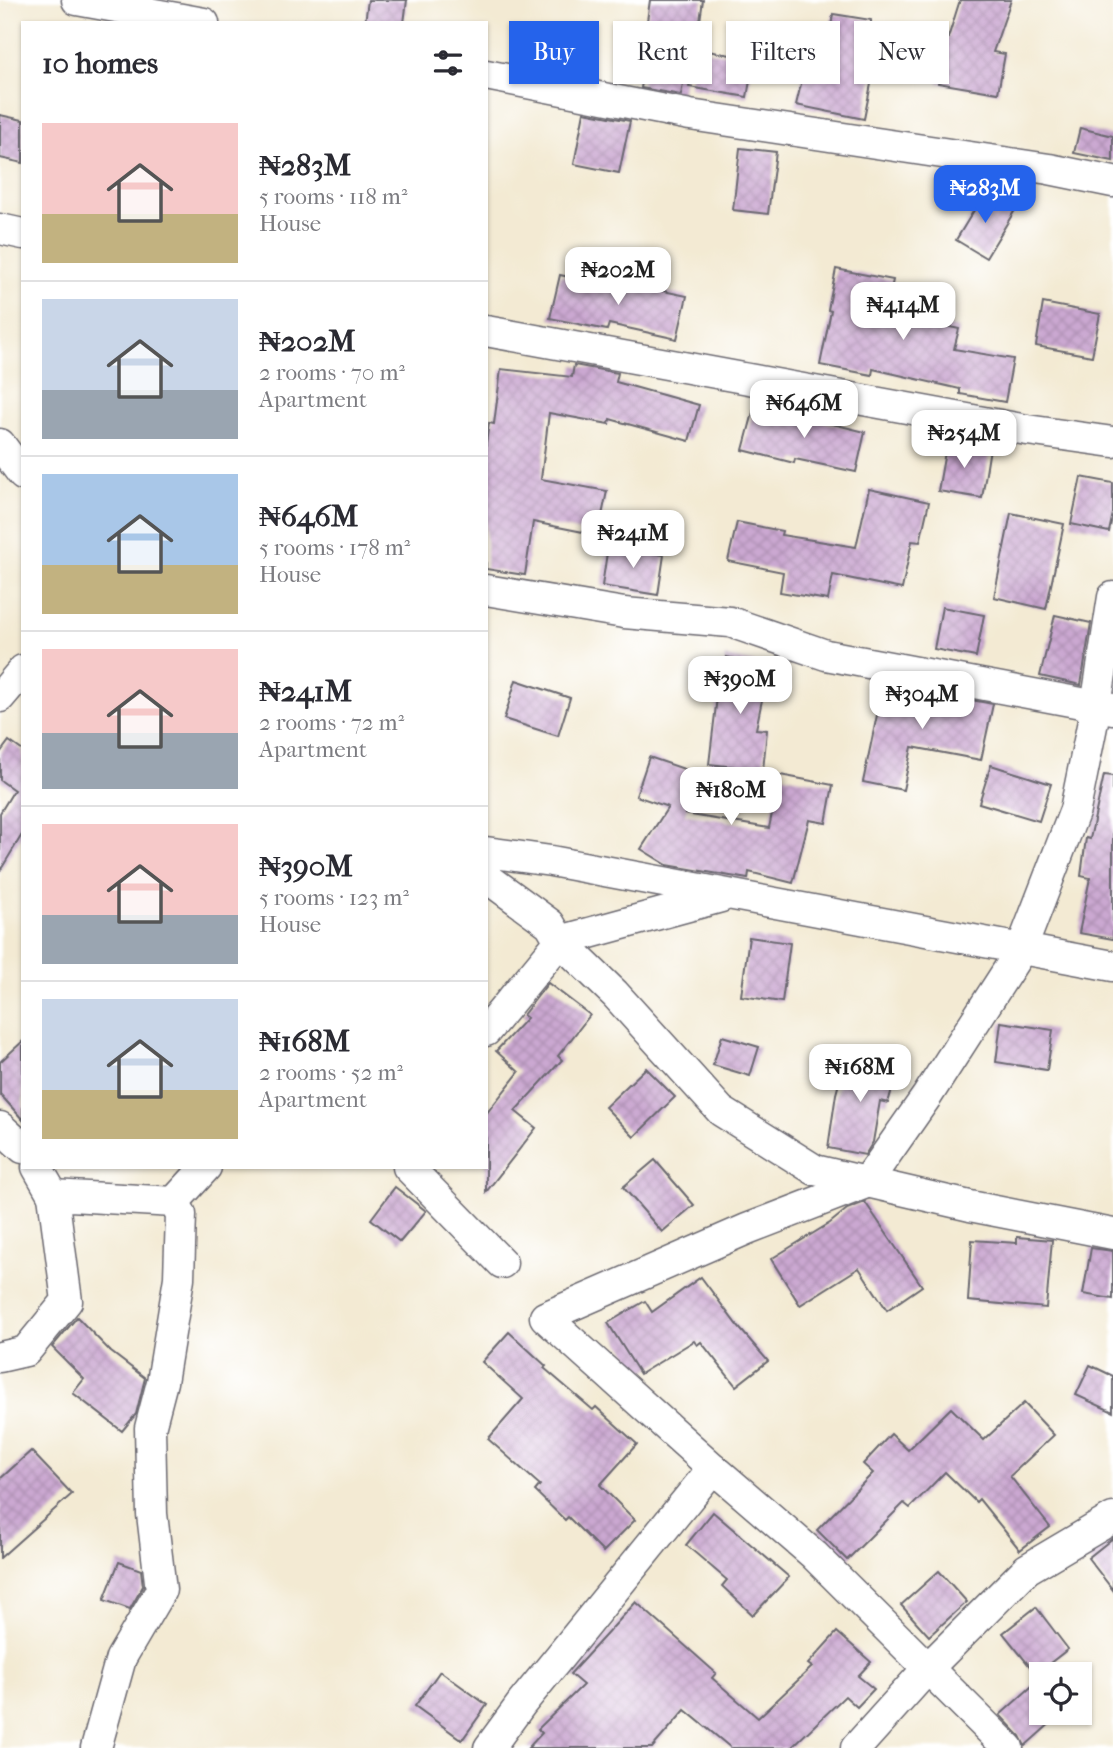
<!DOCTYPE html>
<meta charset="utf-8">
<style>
body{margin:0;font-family:"IM FELL French Canon",serif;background:#f7f7f7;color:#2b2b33;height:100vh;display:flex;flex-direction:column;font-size:26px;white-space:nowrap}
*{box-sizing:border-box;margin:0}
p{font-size:23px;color:#7c7c81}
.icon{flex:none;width:38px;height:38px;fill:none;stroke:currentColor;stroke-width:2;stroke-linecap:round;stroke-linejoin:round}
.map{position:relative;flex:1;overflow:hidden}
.panel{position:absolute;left:21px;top:21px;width:467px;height:1148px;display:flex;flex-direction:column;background:#fff;border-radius:0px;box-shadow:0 2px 5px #0004}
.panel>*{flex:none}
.top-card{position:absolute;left:509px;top:21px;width:499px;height:63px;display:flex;gap:14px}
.controls{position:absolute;left:1029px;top:1662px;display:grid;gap:14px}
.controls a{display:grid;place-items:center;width:63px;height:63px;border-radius:0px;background:#fff;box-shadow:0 2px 5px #0004;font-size:35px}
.price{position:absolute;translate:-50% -60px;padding:0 16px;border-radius:14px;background:#fff;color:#222;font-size:23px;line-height:46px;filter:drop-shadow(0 2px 4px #0008)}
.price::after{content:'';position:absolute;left:50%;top:42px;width:21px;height:16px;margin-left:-10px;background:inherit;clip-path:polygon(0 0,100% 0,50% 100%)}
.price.active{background:#2563eb;color:#fff}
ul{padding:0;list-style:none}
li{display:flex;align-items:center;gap:21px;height:175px;padding:0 21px}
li+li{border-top:2px solid #e1e1e2}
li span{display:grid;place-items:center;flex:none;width:196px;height:140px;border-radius:0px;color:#555}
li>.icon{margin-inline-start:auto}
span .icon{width:84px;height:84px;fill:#fffc;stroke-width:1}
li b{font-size:30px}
h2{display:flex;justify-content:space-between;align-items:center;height:84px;padding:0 21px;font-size:30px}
.chip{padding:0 24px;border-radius:0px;background:#fff;box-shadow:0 2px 5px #0004;font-size:24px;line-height:63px}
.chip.active{background:#2563eb;color:#fff}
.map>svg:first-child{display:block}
.building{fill:url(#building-cross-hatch)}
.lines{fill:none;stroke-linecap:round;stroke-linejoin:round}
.minor-casing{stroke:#6b6870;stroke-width:33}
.minor{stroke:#fff;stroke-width:30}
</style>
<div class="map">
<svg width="1113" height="1748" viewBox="0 0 1113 1748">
<defs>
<pattern id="building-cross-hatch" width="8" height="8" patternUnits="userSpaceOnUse" patternTransform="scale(1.75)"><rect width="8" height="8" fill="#cba8d1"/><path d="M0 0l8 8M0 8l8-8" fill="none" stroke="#ae90b4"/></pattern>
</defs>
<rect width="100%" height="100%" fill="#fff"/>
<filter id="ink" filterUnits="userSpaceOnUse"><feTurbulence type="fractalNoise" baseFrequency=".0143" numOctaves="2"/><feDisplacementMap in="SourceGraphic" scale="14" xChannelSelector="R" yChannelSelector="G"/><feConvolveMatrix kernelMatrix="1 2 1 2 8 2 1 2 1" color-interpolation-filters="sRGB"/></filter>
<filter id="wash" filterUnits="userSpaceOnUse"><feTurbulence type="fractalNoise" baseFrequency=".00686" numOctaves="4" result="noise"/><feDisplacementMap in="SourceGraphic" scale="28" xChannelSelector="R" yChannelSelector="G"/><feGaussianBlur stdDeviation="1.57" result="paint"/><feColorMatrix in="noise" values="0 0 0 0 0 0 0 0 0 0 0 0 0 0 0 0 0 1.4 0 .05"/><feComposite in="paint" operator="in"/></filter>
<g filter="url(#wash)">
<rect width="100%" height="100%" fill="#f3ead3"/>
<g id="blocks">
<g class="building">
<path d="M368,0H407L404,23H365Z"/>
<path d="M650,0H703L698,35L646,28Z"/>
<path d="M960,0H1011L993,52L1005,54L998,93L938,83L939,74L875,64L864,119L796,105L805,67L824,72L833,14L871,20V24L948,38Z"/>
<path d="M696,49L754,59L747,97L689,87Z"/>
<path d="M645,65L685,72L681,95L641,88Z"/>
<path d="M584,112L630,121L619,173L574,164Z"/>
<path d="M0,115L23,120V163L0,158Z"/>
<path d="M1080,128L1113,136V161L1074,153Z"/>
<path d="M740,148L776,152L768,214L733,210Z"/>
<path d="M985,192L1015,210L986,258L956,240Z"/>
<path d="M836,269L893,280L886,312L959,329L954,349L1013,359L1005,402L960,394V389L873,369L872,375L820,365L831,311L828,310Z"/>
<path d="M560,275L628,290L630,284L687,296L677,339L609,324L607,330L550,318Z"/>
<path d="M1043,303L1100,314L1092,356L1036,346Z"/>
<path d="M574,365L618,373L616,382L699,405L689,441L610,419L609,424L549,413L541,479L607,491L598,535L533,522L525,575L486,569V443L489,423L494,424L501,369L572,377Z"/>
<path d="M768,408L865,432L856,472L795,459L794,463L743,450L754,409L767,412Z"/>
<path d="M947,441L990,448L982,498L938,491Z"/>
<path d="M1081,477L1113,483V513L1109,532L1071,524Z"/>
<path d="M869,489L929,502L920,542L912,541L902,589L833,575L828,600L780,592L783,572L728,561L737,522L782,531L781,535L856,547Z"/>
<path d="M1011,513L1064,524L1046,609L994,597Z"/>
<path d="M608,546L664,555L658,595L602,586Z"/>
<path d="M942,607L984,615L976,657L934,649Z"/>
<path d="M1055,615L1091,623L1081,685L1040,676Z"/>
<path d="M726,657L769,666L756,729L767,730L763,770L709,764L717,697Z"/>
<path d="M516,680L570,698L558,736L504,719Z"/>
<path d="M879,683L993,704L981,760L912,747L903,790L863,782L881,696L876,695Z"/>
<path d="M9,741L23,751V833L0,871V813L14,790L0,780V753Z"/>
<path d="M649,757L699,774L685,814L769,828L780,775L833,785L826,823L809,820L793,883L749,872L748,879L667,865L641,849L668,807L636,796Z"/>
<path d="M991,765L1051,784L1039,821L979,803Z"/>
<path d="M1104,775L1113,776V939L1079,933L1090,878L1081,876L1086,838L1090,839Z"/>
<path d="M749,937L790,943L782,1002L741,996Z"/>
<path d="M548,983L590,1015L558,1056L562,1060L515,1111L536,1128L486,1192V1114L519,1072L496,1051L527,1018L523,1015Z"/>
<path d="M1001,1022L1053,1030L1047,1070L996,1062Z"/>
<path d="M722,1036L759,1047L750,1076L713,1065Z"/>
<path d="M23,1041V1120L0,1094V1062Z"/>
<path d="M847,1054L898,1068L888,1103L880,1101L873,1142L865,1155L828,1148L836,1094Z"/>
<path d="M646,1068L675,1097L634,1137L605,1107Z"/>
<path d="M655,1160L694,1205L662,1232L623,1187Z"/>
<path d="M395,1187L426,1211L400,1242L371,1219Z"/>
<path d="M865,1202L922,1286L887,1310L859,1268L800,1305L771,1259L830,1223L847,1209Z"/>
<path d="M1017,1237L1052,1240L1046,1308L968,1301L972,1240L1017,1243Z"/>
<path d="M1091,1248L1113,1251V1299L1083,1294Z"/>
<path d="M701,1277L736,1324L768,1361L736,1386L701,1342L697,1345L694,1341L640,1374L608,1323L645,1301L652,1312Z"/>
<path d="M77,1317L111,1352L145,1378L136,1414L122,1431L73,1393L84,1379L52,1347Z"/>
<path d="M509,1332L546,1366L544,1368L593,1410L596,1407L637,1444L600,1485L635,1520L603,1552L568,1517L565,1520L535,1491L540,1485L488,1439L523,1399L482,1362Z"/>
<path d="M1090,1365L1113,1376V1412L1076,1395Z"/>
<path d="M1024,1403L1054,1435L1010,1476L1050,1527L1020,1550L979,1499L976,1502L945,1472L910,1508L904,1503L847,1560L817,1530L873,1473L863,1464L891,1434L908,1450L951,1408L984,1440Z"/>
<path d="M31,1451L72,1494L0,1558V1479Z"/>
<path d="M713,1512L789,1577L753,1615L722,1586L727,1580L686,1545Z"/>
<path d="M1113,1538V1590L1088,1558Z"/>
<path d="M119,1562L141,1570L143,1586L130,1609L104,1600Z"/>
<path d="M939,1571L967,1602L929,1636L901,1605Z"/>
<path d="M636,1602L716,1673L712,1678L758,1718L812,1667L808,1664L837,1632L871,1662L858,1676L874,1689L857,1707L845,1696L791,1748H731L685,1710L652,1748H528L542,1733L538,1729L583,1685L570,1674Z"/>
<path d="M1036,1607L1068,1649L1036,1674L1003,1633Z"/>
<path d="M440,1671L487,1705L462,1740L415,1706Z"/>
<path d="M1041,1678V1713H1062L1025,1746L1020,1736L1000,1715Z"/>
</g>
</g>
</g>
<g filter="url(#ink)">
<use href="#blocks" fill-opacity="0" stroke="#6b6870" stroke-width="2"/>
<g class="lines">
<defs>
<g id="minor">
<path d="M77,0L204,23"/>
<path d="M486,75L690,115L1049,169L1113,182"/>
<path d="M0,229L23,234"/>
<path d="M486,331L1027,430L1113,442"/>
<path d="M0,444L23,475"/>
<path d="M486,590L624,613L730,622L826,655L1113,709"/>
<path d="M0,697L23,670"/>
<path d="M486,852L551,861L1113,966"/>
<path d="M486,877L550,924L560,941L615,994L721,1111L815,1170L970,1206L1113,1234"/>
<path d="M486,1031L560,941L721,897"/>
<path d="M0,1127L23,1148"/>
<path d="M37,1167L53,1195"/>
<path d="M408,1167L502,1263"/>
<path d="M174,1202L206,1167"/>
<path d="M0,1357L26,1351L67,1301L53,1195L174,1202L181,1214L179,1278L162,1382L150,1428L152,1514L161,1590L121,1658L96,1748"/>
<path d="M489,1748L522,1703L713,1468"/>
<path d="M856,1748L928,1668L1027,1569L1113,1518"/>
<path d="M1008,1748L814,1555L713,1468L545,1317L747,1229L866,1183L927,1096L1021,950L1075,810L1096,706L1113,597"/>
</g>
</defs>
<use href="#minor" class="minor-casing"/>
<use href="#minor" class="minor"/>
</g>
</g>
</svg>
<div class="controls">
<a><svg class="icon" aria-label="locate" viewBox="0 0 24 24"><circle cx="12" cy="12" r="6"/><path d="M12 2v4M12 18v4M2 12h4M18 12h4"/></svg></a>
</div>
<b class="price active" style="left:985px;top:225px">₦283M</b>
<b class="price" style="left:618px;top:307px">₦202M</b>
<b class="price" style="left:903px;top:342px">₦414M</b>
<b class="price" style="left:804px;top:440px">₦646M</b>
<b class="price" style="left:964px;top:470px">₦254M</b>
<b class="price" style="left:633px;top:570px">₦241M</b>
<b class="price" style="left:740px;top:716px">₦390M</b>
<b class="price" style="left:922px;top:731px">₦304M</b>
<b class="price" style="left:731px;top:827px">₦180M</b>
<b class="price" style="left:860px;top:1104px">₦168M</b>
<div class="top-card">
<a class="chip active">Buy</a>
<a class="chip">Rent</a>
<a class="chip">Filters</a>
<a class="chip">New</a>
</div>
<section class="panel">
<h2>10 homes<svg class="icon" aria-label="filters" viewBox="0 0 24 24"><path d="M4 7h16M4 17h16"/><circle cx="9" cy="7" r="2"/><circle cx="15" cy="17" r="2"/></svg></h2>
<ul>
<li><span style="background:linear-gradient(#f6c9c9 65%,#c2b280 0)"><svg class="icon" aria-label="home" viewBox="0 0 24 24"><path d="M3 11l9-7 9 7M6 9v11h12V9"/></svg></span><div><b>₦283M</b><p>5 rooms · 118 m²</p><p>House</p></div></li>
<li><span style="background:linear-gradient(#c9d6e8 65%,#9aa5b1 0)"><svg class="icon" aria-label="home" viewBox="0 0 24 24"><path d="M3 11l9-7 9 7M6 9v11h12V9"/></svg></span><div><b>₦202M</b><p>2 rooms · 70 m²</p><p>Apartment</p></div></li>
<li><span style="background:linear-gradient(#a9c7e8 65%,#c2b280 0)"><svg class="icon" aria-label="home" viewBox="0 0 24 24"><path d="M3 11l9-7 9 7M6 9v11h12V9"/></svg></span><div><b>₦646M</b><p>5 rooms · 178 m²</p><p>House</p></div></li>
<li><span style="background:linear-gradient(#f6c9c9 60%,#9aa5b1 0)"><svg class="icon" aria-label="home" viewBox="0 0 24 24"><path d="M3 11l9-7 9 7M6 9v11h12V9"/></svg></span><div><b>₦241M</b><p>2 rooms · 72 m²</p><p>Apartment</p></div></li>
<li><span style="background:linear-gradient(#f6c9c9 65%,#9aa5b1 0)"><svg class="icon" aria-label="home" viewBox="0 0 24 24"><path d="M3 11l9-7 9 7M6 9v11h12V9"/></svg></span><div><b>₦390M</b><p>5 rooms · 123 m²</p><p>House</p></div></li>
<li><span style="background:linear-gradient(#c9d6e8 65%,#c2b280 0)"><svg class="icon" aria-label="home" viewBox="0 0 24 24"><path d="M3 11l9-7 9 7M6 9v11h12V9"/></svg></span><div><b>₦168M</b><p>2 rooms · 52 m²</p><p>Apartment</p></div></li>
</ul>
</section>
</div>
